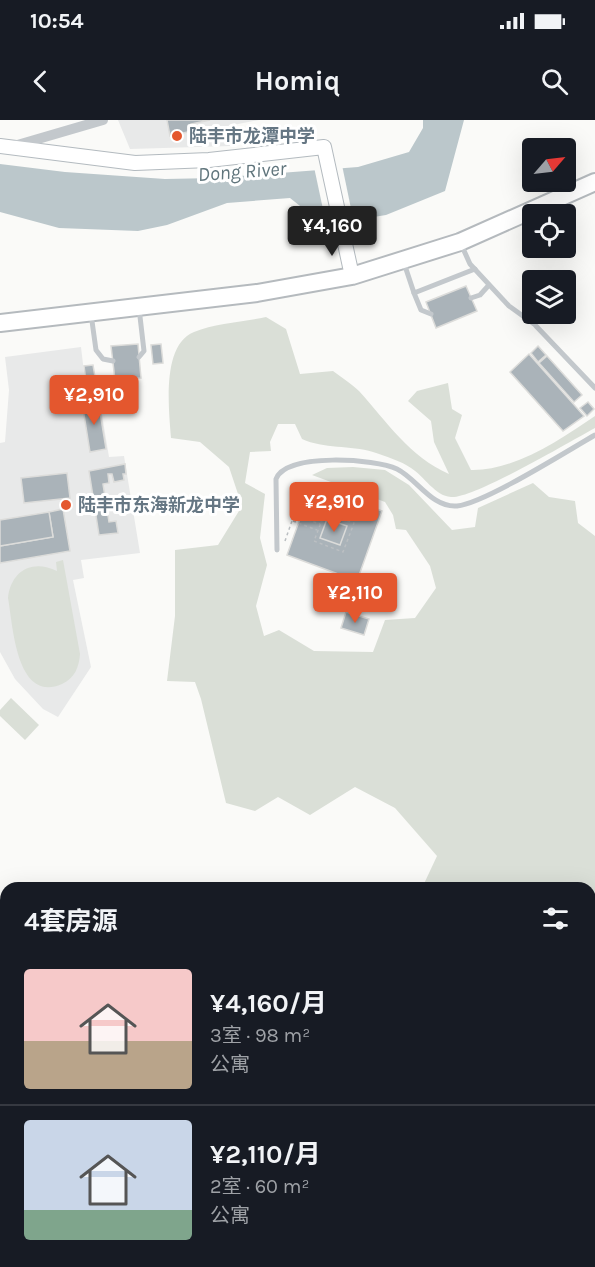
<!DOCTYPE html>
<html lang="zh">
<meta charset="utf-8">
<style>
body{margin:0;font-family:Karla,"Noto Sans SC",sans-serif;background:#242831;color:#f1f3f6;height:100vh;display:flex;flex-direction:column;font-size:22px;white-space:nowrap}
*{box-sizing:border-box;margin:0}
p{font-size:20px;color:#9ea1a6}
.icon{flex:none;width:33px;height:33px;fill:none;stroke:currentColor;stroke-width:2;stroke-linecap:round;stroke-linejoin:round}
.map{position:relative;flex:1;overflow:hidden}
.side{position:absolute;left:0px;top:762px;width:596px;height:386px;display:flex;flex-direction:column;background:#171b24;border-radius:18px 18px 0 0;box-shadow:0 6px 24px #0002}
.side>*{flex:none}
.needle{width:39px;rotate:62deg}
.buttons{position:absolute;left:522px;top:18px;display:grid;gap:12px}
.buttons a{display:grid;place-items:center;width:54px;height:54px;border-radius:6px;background:#171b24;box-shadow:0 6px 24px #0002;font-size:30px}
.price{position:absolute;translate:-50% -51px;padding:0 14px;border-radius:6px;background:#e4572e;color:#fff;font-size:20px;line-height:39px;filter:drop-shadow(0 2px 3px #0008)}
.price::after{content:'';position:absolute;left:50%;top:36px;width:18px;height:14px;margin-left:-9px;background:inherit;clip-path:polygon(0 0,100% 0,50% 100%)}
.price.current{background:#222;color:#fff}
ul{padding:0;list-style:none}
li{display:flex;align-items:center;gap:18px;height:150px;padding:0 24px}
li+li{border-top:2px solid #363941}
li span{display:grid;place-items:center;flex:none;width:168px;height:120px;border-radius:6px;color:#555}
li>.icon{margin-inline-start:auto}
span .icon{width:72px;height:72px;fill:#fffc;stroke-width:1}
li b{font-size:26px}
h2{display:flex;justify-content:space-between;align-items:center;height:72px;padding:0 24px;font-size:26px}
.status{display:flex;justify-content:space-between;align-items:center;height:42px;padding:0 30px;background:#171b24;direction:ltr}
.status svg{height:16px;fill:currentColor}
header{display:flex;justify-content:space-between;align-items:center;height:78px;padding:0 24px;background:#171b24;font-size:27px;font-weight:700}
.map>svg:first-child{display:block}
.built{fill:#e8e9e9}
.green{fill:#dadfd7}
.water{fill:#bbc7cb}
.pier{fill:#fafaf8}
.building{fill:#aab3b9;stroke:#dcdcda;stroke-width:1.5}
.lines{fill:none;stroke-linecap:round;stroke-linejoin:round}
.secondary-casing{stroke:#b3babf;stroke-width:16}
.primary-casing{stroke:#b5babe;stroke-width:20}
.path{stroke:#bbbfc2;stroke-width:1.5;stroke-dasharray:3 3;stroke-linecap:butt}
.lane{stroke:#c3c8cc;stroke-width:5}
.street{stroke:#c3c8cc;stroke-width:10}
.secondary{stroke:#fff;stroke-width:14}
.primary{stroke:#fff;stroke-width:16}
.poi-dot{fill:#e4572e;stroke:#fff;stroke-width:2}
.labels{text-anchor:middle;stroke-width:6;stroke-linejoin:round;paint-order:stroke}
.poi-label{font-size:18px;font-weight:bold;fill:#657683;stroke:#fff;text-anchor:start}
.water-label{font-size:20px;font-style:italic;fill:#60757c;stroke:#fff}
</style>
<div class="status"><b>10:54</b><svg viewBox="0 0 49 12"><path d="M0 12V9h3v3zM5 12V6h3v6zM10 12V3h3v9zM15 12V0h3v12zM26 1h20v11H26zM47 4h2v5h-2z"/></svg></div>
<header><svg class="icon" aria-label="back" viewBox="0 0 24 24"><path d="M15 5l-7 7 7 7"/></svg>Homiq<svg class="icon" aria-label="search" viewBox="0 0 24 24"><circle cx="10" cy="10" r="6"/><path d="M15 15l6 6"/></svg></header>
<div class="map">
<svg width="595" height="1147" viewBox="0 0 595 1147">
<rect width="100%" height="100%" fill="#fafaf8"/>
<g class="built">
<path d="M118,0H259L228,6L231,26L130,29Z"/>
<path d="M81,227L87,278L99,277L109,337L124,336L140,433L81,440L84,458L73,460L91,547L58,597L43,589L15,559L0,532V323L5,322L9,270L5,237Z"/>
</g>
<g class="green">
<path d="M266,197L286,209L300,254L333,251C342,258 352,264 359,271C387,302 410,337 449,354L434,322L431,301L408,281L417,271L448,263L452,289L462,295L455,318L471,350C514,351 560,320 595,296V308C571,321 473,379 451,377C435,376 424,356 411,348C401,341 385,336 373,332C350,325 324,329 302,319L295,304H278L270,322L271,331L250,332L245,363L265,374L260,418L267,445L256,486L264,516L279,510L314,531L373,532L385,500L415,498L436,468L430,446L406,410L396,409L393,395L385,382L312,355L327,348L353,347L385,350L409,365L452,410L475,407L478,388L533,363L549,377L575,381L578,403L595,416V927L592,930H590V768H422L437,736L395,688L355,667L310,695L278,677L255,691L226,683L201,579L195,562L167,561L175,496V430L218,425L242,386L229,347L200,322L171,318C169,290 161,225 194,212C215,203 243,202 266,197Z"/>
<path d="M63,440L80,534C79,547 75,558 62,564C16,584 13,505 8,478C11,450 33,439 57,451L56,442Z"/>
<path d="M11,578L39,605L25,620L0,596V590Z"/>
<path d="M128,1142H200L196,1147H132Z"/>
<path d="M398,1142H487L494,1147H398Z"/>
</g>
<path class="water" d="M423,0H464L445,71L386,95L324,105L290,78L227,83L167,105L138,111L59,108L0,92V44L65,52L165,59L215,58L358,47L409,32L423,8Z"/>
<path class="pier" d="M342,45L354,103L327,108L314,47Z"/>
<g class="building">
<path d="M167,0H210L191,4L192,11L170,16Z"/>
<path d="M466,166L477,191L436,208L426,182Z"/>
<path d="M138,224L141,258L115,260L111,226Z"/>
<path d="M161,224L163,243L153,244L151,225Z"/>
<path d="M538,226L546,235L538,242L531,233Z"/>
<path d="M529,234L584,296L563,311L510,252Z"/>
<path d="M547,236L582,275L574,282L539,243Z"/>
<path d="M93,245L98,275L88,276L84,246Z"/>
<path d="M98,280L106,329L90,332L82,282Z"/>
<path d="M588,282L594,289L587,296L580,288Z"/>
<path d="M125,344L126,354H123L124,360L114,362L112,354H108L109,363L103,364L109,402L116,401L118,413L99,415L89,351Z"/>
<path d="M67,353L70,378L24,383L21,358Z"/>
<path d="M312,365L382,391L357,461L287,435Z"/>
<path d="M63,389L70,431L0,443V426L53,417L49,392Z"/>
<path d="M49,392L53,417L0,426V400Z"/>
<path d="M327,399L347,406L340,425L320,418Z"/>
<path d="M346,492L369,499L364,515L341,508Z"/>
</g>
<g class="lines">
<defs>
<path id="secondary" d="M0,26L135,43L209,40L324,27L352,156"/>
<path id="primary" d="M0,203L257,173L352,156L460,122L595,62"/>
</defs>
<use href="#secondary" class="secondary-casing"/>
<use href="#primary" class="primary-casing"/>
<g class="path">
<path d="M325,392L354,403L343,432L314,421Z"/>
<path d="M293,401L317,410"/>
<path d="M285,421L294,395L320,404"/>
<path d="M114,1142L121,1147"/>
<path d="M214,1147L219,1142"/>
</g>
<g class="lane">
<path d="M461,124L470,144L509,186L534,204"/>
<path d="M404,143L414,173L475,149"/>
<path d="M414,173L421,190L431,194"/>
<path d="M471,178L480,175L489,165"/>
<path d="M91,194L96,230L103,239L113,241"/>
<path d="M536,206L595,268"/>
<path d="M139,237L144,231L139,188"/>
<path d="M277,430L276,359C286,332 376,339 397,349C417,359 432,388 457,386C485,383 567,331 595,315"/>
<path d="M0,791H6"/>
<path d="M0,1121L6,1122"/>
<path d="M64,1147L72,1142"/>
</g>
<path class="street" d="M14,26L103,0"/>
<use href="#secondary" class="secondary"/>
<use href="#primary" class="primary"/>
</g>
<g class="poi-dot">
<circle cx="177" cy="16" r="6"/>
<circle cx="66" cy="385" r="6"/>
</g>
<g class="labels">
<g class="poi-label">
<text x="189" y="22">陆丰市龙潭中学</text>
<text x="78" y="391">陆丰市东海新龙中学</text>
</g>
<g class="water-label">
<text transform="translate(242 51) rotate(-4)" y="7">Dong River</text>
</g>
</g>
</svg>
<div class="buttons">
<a><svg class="needle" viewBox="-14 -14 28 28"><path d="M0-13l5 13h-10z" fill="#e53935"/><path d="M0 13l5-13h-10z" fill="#9ea1a6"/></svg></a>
<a><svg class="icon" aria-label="locate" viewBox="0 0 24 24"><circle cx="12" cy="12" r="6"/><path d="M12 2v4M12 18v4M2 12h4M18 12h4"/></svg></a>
<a><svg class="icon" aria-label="layers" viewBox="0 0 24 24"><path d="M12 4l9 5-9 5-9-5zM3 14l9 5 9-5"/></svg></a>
</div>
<b class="price current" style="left:332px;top:137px">¥4,160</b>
<b class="price" style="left:94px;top:306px">¥2,910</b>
<b class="price" style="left:334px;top:413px">¥2,910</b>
<b class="price" style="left:355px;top:504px">¥2,110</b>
<section class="side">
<h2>4套房源<svg class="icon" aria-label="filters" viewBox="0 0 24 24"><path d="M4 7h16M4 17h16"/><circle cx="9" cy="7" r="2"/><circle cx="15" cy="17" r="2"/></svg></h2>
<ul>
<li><span style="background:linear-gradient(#f6c9c9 60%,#b9a48a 0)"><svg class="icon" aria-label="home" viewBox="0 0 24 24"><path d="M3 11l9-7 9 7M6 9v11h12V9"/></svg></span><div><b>¥4,160/月</b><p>3室 · 98 m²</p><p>公寓</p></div></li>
<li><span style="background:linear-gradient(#c9d6e8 75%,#7fa58c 0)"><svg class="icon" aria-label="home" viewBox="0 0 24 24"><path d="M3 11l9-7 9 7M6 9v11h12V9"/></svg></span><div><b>¥2,110/月</b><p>2室 · 60 m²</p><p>公寓</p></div></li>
</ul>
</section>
</div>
